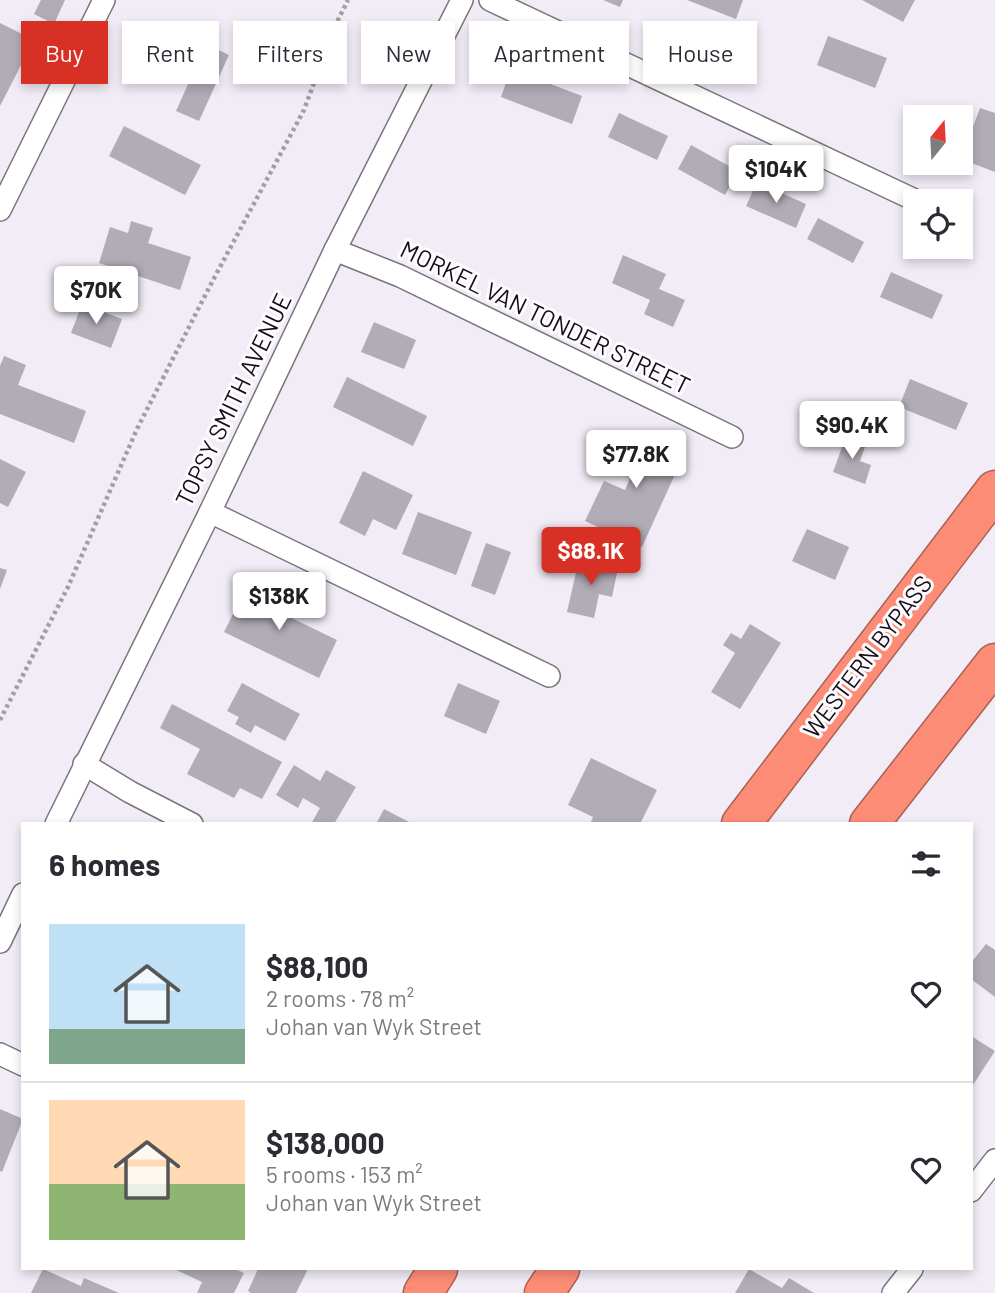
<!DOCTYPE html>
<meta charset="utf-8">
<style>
body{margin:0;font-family:Barlow,sans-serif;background:#f2f2f3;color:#2b2b33;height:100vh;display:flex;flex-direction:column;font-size:26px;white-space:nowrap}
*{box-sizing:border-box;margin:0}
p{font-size:23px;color:#7c7c81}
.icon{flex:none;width:38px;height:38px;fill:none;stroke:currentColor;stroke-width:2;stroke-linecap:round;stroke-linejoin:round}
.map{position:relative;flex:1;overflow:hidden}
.details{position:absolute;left:21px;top:822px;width:952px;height:448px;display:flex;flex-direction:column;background:#fff;border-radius:0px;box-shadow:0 4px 10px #0003}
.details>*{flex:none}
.hud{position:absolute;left:21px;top:21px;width:954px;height:63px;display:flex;gap:14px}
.needle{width:46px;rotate:18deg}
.fabs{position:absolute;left:903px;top:105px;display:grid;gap:14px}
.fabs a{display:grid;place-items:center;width:70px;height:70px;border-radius:0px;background:#fff;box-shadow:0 4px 10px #0003;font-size:35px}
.price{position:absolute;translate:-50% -60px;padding:0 16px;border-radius:7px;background:#fff;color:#222;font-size:23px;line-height:46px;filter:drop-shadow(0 2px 4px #0008)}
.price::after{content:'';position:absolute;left:50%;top:42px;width:21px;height:16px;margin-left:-10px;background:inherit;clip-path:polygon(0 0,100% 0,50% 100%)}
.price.on{background:#d93025;color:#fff}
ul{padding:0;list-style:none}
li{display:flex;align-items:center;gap:21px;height:175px;padding:0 28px}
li+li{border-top:2px solid #e1e1e2}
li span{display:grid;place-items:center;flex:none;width:196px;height:140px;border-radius:0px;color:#555}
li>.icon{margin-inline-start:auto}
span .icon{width:84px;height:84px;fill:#fffc;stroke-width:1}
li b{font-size:30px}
h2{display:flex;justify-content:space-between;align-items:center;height:84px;padding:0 28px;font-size:30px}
.tag{padding:0 24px;border-radius:0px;background:#fff;box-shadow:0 4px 10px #0003;font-size:24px;line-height:63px}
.tag.on{background:#d93025;color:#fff}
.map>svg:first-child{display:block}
.building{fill:#b1acb6}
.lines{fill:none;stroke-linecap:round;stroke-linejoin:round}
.minor-casing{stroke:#79757e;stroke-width:24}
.motorway-casing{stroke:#aa6053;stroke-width:41}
.path{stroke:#a29ea5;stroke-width:4.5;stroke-dasharray:3.5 3.5;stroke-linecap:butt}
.minor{stroke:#fff;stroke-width:21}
.motorway{stroke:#fd8c76;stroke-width:38}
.labels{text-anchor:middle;stroke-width:6;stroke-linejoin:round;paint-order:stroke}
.street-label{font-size:24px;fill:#110f12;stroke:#fdfbff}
</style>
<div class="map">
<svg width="995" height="1293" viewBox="0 0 995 1293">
<rect width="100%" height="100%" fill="#f1ecf6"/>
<g class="building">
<path d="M41,0H65L54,24L34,14Z"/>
<path d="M603,0H623L620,7Z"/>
<path d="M687,0H743L736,19Z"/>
<path d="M862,0H915L903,22Z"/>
<path d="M0,23L34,40L0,106Z"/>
<path d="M828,36L887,58L875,88L817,65Z"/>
<path d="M206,44L229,55L199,121L176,111Z"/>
<path d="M511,69L582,96L572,124L501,97Z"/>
<path d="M980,108L995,113V172L961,159Z"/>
<path d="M619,113L668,136L657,160L608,137Z"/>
<path d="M124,126L201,165L185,195L109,156Z"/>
<path d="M691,145L738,171L725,195L678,169Z"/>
<path d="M757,182L806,204L796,228L746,206Z"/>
<path d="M818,218L864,242L853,263L807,239Z"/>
<path d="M131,221L153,228L148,243L191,257L180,290L99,263L110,227L128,233Z"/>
<path d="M623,255L666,274L659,289L685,300L673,327L644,314L650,300L612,283Z"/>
<path d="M891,272L943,295L932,319L880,297Z"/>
<path d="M82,304L122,319L111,348L71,333Z"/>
<path d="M374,322L416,340L404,369L361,352Z"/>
<path d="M4,356L26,365L18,385L86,411L74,443L0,414V366Z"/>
<path d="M347,377L427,416L413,446L333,407Z"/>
<path d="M910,379L968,403L956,430L899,407Z"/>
<path d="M846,436L866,444L860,461L871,465L865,484L833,472Z"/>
<path d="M658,437L686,450L642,547L585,521L604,481L625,490L631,476L611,467L623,439L651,452Z"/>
<path d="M0,459L26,472L8,507L0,503Z"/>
<path d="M363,471L413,495L396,530L373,519L365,536L339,523Z"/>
<path d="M418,512L472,532L456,575L402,554Z"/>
<path d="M807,529L849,547L835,580L792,561Z"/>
<path d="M486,543L511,552L495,595L471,586Z"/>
<path d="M579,559L618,568L612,597L599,594L594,618L567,612Z"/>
<path d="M0,568L7,570L0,589Z"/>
<path d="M249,582L279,596L273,609L337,640L319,678L224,632Z"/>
<path d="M750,624L781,643L740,709L711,692L735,653L723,645L731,633L741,639Z"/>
<path d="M242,683L300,714L285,741L255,725L251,733L235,724L239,717L227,711Z"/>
<path d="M458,683L500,701L486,734L444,716Z"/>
<path d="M172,704L282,762L262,799L240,788L234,798L187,774L200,749L160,728Z"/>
<path d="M591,758L657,790L640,824H590L593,817L568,805Z"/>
<path d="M294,765L320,781L326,770L356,787L334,824H311L320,808L303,798L298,808L276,795Z"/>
<path d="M384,809L413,824H376Z"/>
<path d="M986,944L995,950V997L971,979V963Z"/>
<path d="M971,1036L995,1051L971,1088Z"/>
<path d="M0,1109L23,1119L2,1172L0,1171Z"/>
<path d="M43,1269L81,1286L84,1278L119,1293H31Z"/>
<path d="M174,1269H235L244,1273L234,1293H197L202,1282Z"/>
<path d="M258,1269H308L296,1293H251L248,1291Z"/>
<path d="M749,1269L782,1288L789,1278L814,1293H735Z"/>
</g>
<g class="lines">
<defs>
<g id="minor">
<path d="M490,0L917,201"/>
<path d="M0,210L104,0"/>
<path d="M335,250L400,276L732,437"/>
<path d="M210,512L549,676"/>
<path d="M84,764L130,792L192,824"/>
<path d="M56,824L210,512L335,250L462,0"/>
<path d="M0,942L23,894"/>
<path d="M0,1054L23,1065"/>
<path d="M971,1191L995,1160"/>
<path d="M893,1293L912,1269"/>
</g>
<g id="motorway">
<path d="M741,824L995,490"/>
<path d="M869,824L995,663"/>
<path d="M423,1293L438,1269"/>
<path d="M544,1293L560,1269"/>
</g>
</defs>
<use href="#minor" class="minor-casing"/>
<use href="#motorway" class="motorway-casing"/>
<path class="path" d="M0,720L68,587L137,429L212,282L304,110L335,26L348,0"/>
<use href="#minor" class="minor"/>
<use href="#motorway" class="motorway"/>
</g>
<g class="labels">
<g class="street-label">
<text transform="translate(545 318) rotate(26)" y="8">MORKEL VAN TONDER STREET</text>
<text transform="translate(234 400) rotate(-64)" y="8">TOPSY SMITH AVENUE</text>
<text transform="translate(868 657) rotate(-53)" y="8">WESTERN BYPASS</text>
</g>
</g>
</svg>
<div class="fabs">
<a><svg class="needle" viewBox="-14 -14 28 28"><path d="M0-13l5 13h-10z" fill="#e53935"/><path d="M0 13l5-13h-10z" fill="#7c7c81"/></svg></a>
<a><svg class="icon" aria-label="locate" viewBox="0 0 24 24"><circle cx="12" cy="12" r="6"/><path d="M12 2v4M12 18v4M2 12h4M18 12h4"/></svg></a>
</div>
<b class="price" style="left:776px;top:205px">$104K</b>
<b class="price" style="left:96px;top:326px">$70K</b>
<b class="price" style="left:852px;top:461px">$90.4K</b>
<b class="price" style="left:636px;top:490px">$77.8K</b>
<b class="price on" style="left:591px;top:587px">$88.1K</b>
<b class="price" style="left:279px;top:632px">$138K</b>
<div class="hud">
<a class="tag on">Buy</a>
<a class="tag">Rent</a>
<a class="tag">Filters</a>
<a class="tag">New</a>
<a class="tag">Apartment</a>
<a class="tag">House</a>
</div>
<section class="details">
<h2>6 homes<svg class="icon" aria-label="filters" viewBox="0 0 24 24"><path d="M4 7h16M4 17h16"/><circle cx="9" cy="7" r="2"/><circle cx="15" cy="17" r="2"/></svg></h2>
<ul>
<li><span style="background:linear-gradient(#bfe0f5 75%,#7fa58c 0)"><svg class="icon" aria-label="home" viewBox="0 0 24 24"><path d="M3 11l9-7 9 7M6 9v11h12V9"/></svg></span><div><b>$88,100</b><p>2 rooms · 78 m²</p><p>Johan van Wyk Street</p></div><svg class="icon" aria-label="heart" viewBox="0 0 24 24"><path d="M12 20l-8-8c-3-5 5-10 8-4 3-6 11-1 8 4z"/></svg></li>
<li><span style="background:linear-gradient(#ffd9b3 60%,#8fb573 0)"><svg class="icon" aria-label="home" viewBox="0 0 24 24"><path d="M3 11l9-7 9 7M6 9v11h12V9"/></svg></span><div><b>$138,000</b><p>5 rooms · 153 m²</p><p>Johan van Wyk Street</p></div><svg class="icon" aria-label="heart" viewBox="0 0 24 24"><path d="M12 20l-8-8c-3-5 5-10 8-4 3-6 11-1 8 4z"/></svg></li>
</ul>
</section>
</div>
